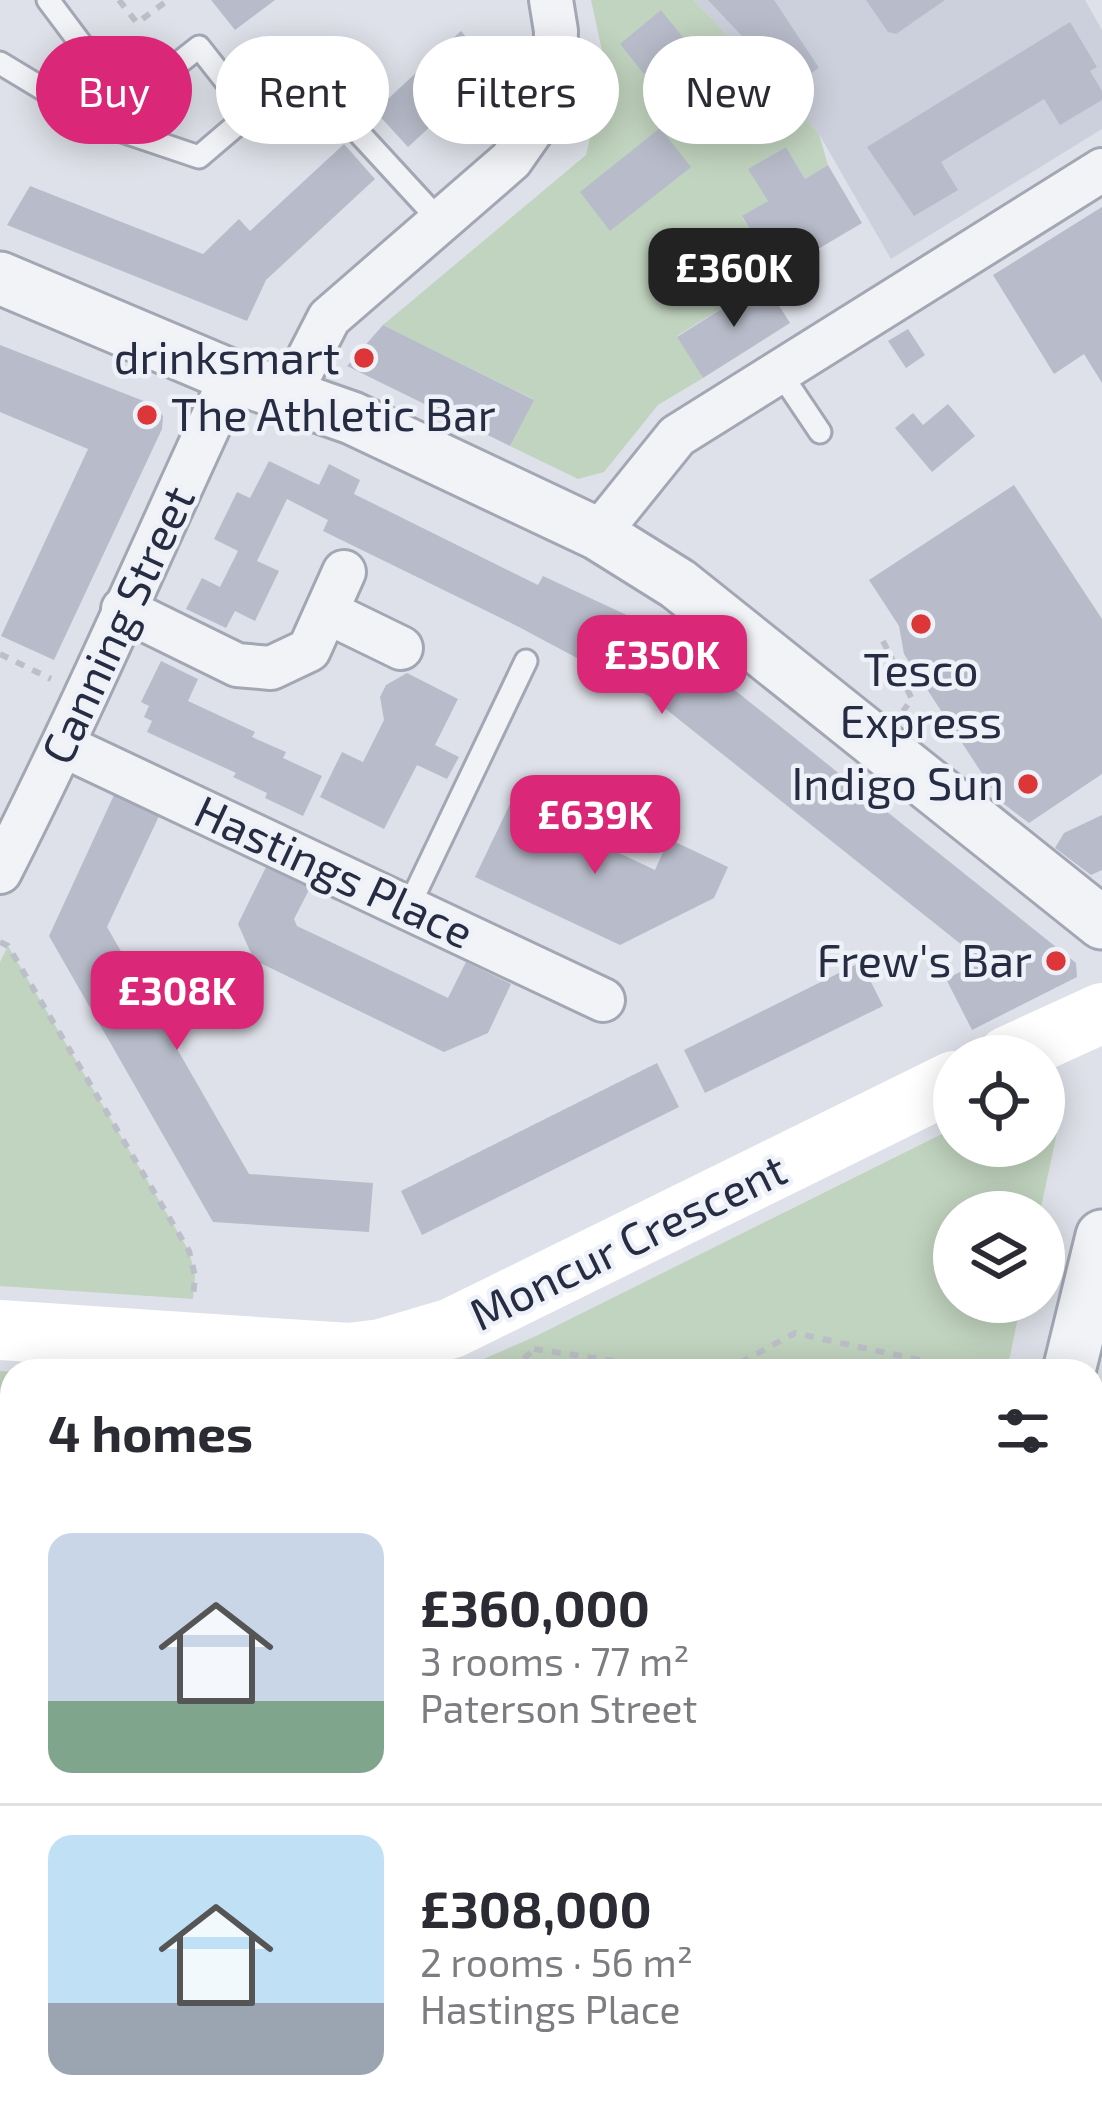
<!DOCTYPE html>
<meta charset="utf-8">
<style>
body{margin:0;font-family:"Exo 2",sans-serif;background:#f7f7f7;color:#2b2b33;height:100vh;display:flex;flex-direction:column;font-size:45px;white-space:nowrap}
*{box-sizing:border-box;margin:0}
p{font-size:39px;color:#7c7c81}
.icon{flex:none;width:66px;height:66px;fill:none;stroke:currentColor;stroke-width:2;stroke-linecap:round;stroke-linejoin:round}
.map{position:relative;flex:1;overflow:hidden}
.panel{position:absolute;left:0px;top:1359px;width:1104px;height:771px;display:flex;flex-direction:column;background:#fff;border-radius:36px 36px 0 0;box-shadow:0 6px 30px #0003}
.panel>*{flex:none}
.guide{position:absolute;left:36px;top:36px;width:1032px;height:108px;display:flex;gap:24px}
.buttons{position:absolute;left:933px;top:1035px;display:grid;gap:24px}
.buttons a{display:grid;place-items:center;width:132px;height:132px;border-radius:50%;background:#fff;box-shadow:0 6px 30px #0003;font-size:60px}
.price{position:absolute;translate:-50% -102px;padding:0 27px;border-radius:24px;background:#db2777;color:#fff;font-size:39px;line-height:78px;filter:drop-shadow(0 3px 6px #0008)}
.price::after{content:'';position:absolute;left:50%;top:72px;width:36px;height:27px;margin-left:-18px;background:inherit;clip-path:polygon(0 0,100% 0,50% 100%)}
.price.active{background:#222;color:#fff}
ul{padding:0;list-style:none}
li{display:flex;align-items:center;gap:36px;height:300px;padding:0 48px}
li+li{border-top:3px solid #e1e1e2}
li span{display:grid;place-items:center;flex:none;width:336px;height:240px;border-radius:24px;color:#555}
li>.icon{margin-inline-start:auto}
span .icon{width:144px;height:144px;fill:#fffc;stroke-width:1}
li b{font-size:51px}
h2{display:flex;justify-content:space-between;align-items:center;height:144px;padding:0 48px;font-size:51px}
.pill{padding:0 42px;border-radius:54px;background:#fff;box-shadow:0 6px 30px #0003;font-size:42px;line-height:108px}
.pill.active{background:#db2777;color:#fff}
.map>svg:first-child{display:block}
.built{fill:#ccd0dc}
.green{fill:#c1d4bf}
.building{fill:#b8bcca}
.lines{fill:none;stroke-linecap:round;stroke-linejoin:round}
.service-casing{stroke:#a3a7b4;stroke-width:27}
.minor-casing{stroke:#a3a7b4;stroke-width:48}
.tertiary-casing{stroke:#a3a7b4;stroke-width:57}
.path{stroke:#bdbfc8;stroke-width:6;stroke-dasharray:9 9;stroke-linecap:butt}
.service{stroke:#f2f3f7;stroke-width:21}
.minor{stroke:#f2f3f7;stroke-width:42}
.tertiary{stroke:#f2f3f7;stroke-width:51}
.secondary{stroke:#fff;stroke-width:60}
.poi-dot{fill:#dc3639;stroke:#eef1f7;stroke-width:4.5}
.labels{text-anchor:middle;stroke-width:9;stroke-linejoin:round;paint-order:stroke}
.poi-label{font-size:45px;fill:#262c42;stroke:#eef1f7;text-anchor:end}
.street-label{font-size:45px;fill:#262c42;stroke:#eef1f7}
</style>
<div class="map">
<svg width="1102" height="2128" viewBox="0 0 1102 2128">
<rect width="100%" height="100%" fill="#dee1e9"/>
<path class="built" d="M694,0H1085L1102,30V129L891,259L819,134Z"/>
<g class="green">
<path d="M591,0H694L819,134L828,165L805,179L786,147L749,169L768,201L742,217L776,274L677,336L703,378L658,405L604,472L578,479L510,446L533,399L383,325L586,155L606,69Z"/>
<path d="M8,946L189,1251L195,1276L193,1299L0,1286V962Z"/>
<path d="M1044,1101L1058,1128L1040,1212H954V1302H1021L1007,1371H456L534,1337L954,1128V1146H1044Z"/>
<path d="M0,1371L12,1372V2118H65L48,2128H0Z"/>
<path d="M1102,1480V1727L1092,1730V1526Z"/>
<path d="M1102,1790V2128H965L968,2118H1092V1794Z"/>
<path d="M201,2118H330L335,2128H184Z"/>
<path d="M391,2118H849L847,2128H397Z"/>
</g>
<g class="building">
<path d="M211,0H275L235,30Z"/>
<path d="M708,0H774L819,68L790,87Z"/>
<path d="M866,0H945L896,34L888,32Z"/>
<path d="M661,10L685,40L644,74L620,44Z"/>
<path d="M1070,22L1097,67L1090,71L1102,91V100L1060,125L1044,99L941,162L958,190L914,216L867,147Z"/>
<path d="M461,31L494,68L408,147L375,111Z"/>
<path d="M660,128L691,167L610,231L580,192Z"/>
<path d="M344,144L375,179L266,280L247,321L7,225L30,186L203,254L239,219L250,231Z"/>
<path d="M786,147L805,179L828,165L862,223L776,274L742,216L768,201L748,169Z"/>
<path d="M1102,207V383L1084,354L1054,374L993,275Z"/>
<path d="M764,282L790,323L703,378L677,337Z"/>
<path d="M383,325L534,400L510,446L347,366Z"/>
<path d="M908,329L925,355L906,368L888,341Z"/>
<path d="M0,345L154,405L163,416L162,429L54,660L1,636L88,449L0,412Z"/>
<path d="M948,404L975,436L932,472L895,428L913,413L923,425Z"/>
<path d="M269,461L319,485L329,464L360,480L354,494L538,585L543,576L661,631L1076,963L1077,977L972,1030L946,979L982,961L652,698L517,626L323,531L328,520L287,499L257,561L279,571L255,621L235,611L226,628L186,609L202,578L220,587L238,551L214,539L237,492L250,498Z"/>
<path d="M1014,485L1102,619V774L1029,823L1000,801L904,654L899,626L869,580Z"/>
<path d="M161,661L198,679L188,701L255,732L252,737L286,752L283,758L322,776L303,816L265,798L267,793L233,777L236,773L147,732L152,721L144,717L149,706L141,702Z"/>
<path d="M407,673L458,699L435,745L459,757L447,779L417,765L384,829L320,797L342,752L363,762L384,720L380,697L386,685Z"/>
<path d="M114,795L159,816L107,927L249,1174L373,1183L369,1232L213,1222L49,936Z"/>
<path d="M511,802L655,870L669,839L728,867L714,898L620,945L475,877Z"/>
<path d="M1102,815V870L1091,875L1055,848L1064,833Z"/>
<path d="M266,867L310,888L294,919L297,926L415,982L448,998L466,962L511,984L488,1033L444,1052L254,960L238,924Z"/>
<path d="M861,962L883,1006L705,1093L684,1050Z"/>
<path d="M657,1063L679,1107L422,1235L401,1191Z"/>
<path d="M0,1436L12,1437V1485L0,1484Z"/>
<path d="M1102,1821V1878L1092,1876V1825Z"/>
<path d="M12,2049V2105L8,2108L0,2106V2056Z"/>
<path d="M493,2118H505L511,2128H477Z"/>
<path d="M758,2118H806L804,2128H756Z"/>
</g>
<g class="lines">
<defs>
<g id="service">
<path d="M48,0L126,104"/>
<path d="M0,63L101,124L199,157L301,70L439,220"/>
<path d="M101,124L199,47L251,113"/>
<path d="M779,371L820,432"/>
<path d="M409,906L526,661"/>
</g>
<g id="minor">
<path d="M290,394L329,318L511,160L541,117L555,76L556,31L551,0"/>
<path d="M598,534L677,436L1102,170"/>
<path d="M123,609L237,665L271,668L309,650L344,572"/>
<path d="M327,612L401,648"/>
<path d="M64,746L603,1000"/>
<path d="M0,872C83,709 155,541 232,376"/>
<path d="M1092,1763L1102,1759"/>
<path d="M362,2118L368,2128"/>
<path d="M115,2128L132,2118"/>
</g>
<g id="tertiary">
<path d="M0,278L232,376L352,418L598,534L678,584L1102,923"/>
<path d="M1069,1371L1102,1236"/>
<path d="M906,2128L908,2118"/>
</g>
</defs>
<use href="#service" class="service-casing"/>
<use href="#minor" class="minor-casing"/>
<use href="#tertiary" class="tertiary-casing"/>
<g class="path">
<path d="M119,0L137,23L168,0"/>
<path d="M883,641L912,699L903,711"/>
<path d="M0,654L51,679"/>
<path d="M0,942L8,946L189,1251L195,1276L193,1297"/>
<path d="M534,1349L635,1364L647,1371"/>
<path d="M511,1371L533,1350"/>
<path d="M725,1371L795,1333L970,1371"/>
</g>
<use href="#service" class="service"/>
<use href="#minor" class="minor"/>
<use href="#tertiary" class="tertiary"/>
<g class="secondary">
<path d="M1008,1056L1102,1013"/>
<path d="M0,1330L349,1353L381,1349L452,1328L954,1081"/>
</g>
</g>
<g class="poi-dot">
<circle cx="364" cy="358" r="12"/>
<circle cx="147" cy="415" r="12"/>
<circle cx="921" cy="624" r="12"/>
<circle cx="1028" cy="784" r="12"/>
<circle cx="1056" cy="961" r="12"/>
</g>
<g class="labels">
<g class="poi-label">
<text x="340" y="374">drinksmart</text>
<text x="171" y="431" text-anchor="start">The Athletic Bar</text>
<text x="921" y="686" text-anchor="middle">Tesco<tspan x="921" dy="52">Express</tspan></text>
<text x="1004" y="800">Indigo Sun</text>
<text x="1032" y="977">Frew's Bar</text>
</g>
<g class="street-label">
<text transform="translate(118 625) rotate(-65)" y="16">Canning Street</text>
<text transform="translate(334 872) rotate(25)" y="16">Hastings Place</text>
<text transform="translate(628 1242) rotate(-26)" y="16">Moncur Crescent</text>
</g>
</g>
</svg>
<div class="buttons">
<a><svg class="icon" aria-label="locate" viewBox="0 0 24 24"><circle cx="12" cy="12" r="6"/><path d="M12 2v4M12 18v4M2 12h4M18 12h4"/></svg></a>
<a><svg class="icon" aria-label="layers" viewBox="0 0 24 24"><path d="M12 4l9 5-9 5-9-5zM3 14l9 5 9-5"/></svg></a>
</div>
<b class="price active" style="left:734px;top:330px">£360K</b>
<b class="price" style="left:662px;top:717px">£350K</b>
<b class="price" style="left:595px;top:877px">£639K</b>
<b class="price" style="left:177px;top:1053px">£308K</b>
<div class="guide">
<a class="pill active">Buy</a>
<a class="pill">Rent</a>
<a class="pill">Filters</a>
<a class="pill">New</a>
</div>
<section class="panel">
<h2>4 homes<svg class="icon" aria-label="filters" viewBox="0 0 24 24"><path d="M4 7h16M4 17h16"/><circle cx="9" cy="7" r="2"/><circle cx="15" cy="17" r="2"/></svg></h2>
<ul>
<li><span style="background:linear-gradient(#c9d6e8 70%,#7fa58c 0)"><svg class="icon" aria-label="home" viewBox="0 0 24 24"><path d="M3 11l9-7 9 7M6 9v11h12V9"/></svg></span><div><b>£360,000</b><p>3 rooms · 77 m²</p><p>Paterson Street</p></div></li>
<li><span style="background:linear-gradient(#bfe0f5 70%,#9aa5b1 0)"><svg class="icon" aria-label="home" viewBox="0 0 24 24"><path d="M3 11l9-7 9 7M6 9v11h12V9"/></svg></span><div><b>£308,000</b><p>2 rooms · 56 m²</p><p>Hastings Place</p></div></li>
</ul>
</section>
</div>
